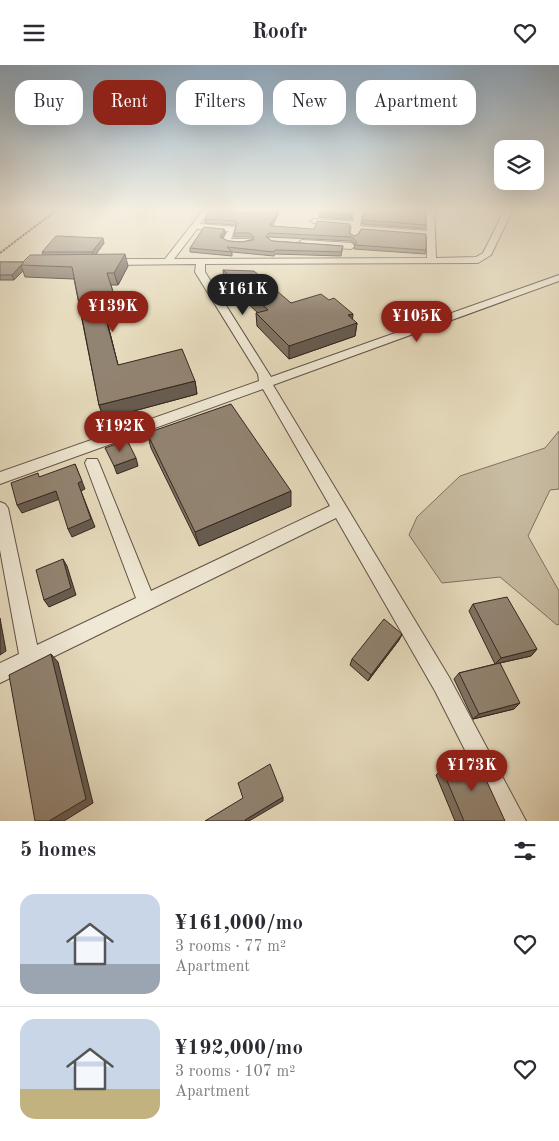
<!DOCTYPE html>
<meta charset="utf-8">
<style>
body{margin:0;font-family:"Old Standard TT",serif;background:#f2f2f3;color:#2b2b33;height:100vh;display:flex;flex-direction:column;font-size:19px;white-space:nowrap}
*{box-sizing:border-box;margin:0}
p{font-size:16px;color:#7c7c81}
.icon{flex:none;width:28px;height:28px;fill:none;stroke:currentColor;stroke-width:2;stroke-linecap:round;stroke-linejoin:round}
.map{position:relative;height:756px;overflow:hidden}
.side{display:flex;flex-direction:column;background:#fff;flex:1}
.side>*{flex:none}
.banner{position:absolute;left:15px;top:15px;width:530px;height:45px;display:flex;gap:10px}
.buttons{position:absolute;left:494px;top:75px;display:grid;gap:10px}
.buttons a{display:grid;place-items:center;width:50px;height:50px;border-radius:10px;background:#fff;box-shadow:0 5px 20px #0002;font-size:25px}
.price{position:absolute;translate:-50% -42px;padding:0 11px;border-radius:18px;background:#8f2418;color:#fff;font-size:16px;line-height:32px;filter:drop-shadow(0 1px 2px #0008)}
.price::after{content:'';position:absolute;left:50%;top:30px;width:15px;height:11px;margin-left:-8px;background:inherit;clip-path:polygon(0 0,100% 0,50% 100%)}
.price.on{background:#222;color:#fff}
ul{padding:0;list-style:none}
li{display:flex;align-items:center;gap:15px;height:125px;padding:0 20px}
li+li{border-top:1px solid #e1e1e2}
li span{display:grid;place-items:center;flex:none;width:140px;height:100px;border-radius:15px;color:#555}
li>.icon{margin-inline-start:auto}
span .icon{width:60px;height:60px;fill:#fffc;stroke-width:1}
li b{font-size:21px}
h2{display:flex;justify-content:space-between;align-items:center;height:60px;padding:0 20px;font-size:21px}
.tag{padding:0 18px;border-radius:15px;background:#fff;box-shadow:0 5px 20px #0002;font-size:18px;line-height:45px}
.tag.on{background:#8f2418;color:#fff}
header{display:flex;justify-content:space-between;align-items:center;height:65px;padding:0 20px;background:#fff;font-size:22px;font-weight:700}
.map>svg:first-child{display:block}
.green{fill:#c8bca2;stroke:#7f7161}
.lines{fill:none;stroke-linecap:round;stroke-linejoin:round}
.minor-casing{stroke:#625347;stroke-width:2}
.path{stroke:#362620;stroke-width:2;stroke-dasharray:2.5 1;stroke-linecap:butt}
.minor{fill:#efe8d4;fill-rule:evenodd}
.wall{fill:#7e7262;stroke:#362620}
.shaded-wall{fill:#665c50;stroke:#362620}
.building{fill:#928472;stroke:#362620}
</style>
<header><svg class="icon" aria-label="menu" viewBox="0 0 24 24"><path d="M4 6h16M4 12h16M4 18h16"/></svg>Roofr<svg class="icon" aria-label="heart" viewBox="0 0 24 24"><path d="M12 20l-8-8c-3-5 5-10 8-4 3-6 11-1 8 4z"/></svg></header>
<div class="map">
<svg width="559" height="756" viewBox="0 0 559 756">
<rect width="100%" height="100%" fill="#e6dbbd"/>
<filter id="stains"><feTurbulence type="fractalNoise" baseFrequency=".004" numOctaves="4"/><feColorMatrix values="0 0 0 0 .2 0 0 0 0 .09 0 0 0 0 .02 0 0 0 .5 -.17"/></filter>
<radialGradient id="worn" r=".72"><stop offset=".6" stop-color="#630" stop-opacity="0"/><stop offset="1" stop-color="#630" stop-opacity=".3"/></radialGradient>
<path class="green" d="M559,366V424L550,425L528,471L559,526V559L557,560L500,512L442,518L409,470L417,452L460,411L545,383Z"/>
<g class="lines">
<defs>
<g id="minor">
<path d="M204,144H211L200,159L236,162L231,174H248L252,177C246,181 228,180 222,176L228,166L197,164L174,194L427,193V171L359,166L358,171L354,173L350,171L352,161L314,158L310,156L314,154L353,156L355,144H363L360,161L427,166L426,144H434L436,193L476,192L483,188L505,144H513L491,190L478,198L205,199V207L271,312L559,210V216L273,320L449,612L526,756H501L435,626L336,453L0,618V598L19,589L0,485V437L5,439L8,443L37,580L136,533L85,398L87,394H97L99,398L151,526L330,441L263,324L0,419V407L259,316L258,309L195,207L196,199L108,200L104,197L108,194H165Z"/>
<path d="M302,175L351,178L355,181L351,184L299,180L298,178Z"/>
</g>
</defs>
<use href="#minor" class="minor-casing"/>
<path class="path" d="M0,188L58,144"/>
<use href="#minor" class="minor"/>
</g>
<g class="wall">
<path d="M250,144H281L272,161L349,168L354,171L426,185L425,189L354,184L355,179L351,176L269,172L268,174L272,176L343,181L341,191L275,189L274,191L232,187V191L190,187V183L224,164L225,168L222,173L228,176L241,177L252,175L249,172H234V168L236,160L205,158V154L247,148L251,146Z"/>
<path d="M321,144H353L351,154L319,152Z"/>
<path d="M365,144L426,160L425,164L362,159Z"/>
<path d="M104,178L96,189L128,201L118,220H111L118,245L105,248L118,300L195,316L197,329L104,354L99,340L74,214L25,212L23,206L14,215H0V197H24L43,190L42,187Z"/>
<path d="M223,205L291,238L357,258L355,271L289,294L257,261L256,248H258L224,217Z"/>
<path d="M147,368L291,441L199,481L151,383Z"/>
<path d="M473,539L537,584L531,591L500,598L514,644L473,654L454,614L459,608L495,599L469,546Z"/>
<path d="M402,569L399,575L368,616L350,600L352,594Z"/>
<path d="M442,704L505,756H455L436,710Z"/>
</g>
<g class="shaded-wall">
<path d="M279,144H281L270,165V161Z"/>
<path d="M224,164L225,168L220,177V172Z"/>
<path d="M103,173L104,178L94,192L92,187Z"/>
<path d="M125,189L128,201L118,220L114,208Z"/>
<path d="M21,201L23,206L14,215L12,210Z"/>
<path d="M115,233L118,245L105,248L121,313L101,235Z"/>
<path d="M353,249L352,259L357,258L355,271L289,294V281L348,250Z"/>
<path d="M195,316L197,329L104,354L99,340Z"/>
<path d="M136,393L138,401L117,409L114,401Z"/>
<path d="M75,399L85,424L81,426L95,462L72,472L68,464L78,418Z"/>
<path d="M56,426L60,434L22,448L17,440Z"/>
<path d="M291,426V441L199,481L195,467Z"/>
<path d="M63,494L67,501L76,530L49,542L44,535Z"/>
<path d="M0,553L6,586L0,590Z"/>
<path d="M402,569L399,575L368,616L371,610Z"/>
<path d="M537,584L531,591L495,599L501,593Z"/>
<path d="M51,589L58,597L93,738L64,756H49Z"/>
<path d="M520,638L514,644L473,654L479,649Z"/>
<path d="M283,732V736L249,756H245V755Z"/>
</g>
<g class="building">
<path d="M252,144H279L270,161L314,164L317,156L350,159L349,168L354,171L359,169L361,164L426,169V185L354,180L357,177L352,172L269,168L266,172L272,176L343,181L341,187L275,185L274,187L227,182L232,187L190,183L204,162L224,164L220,172L228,176L241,177L253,175L254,172L249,168H234L237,159L236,156L205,154L211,145L247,148Z"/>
<path d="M321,144H353L352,150L320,148Z"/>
<path d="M365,144H407L425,148L426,160L363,155Z"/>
<path d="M56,171L103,173L92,187H42Z"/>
<path d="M125,189L114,208H107L115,233L101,235L118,300L182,284L195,316L99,340L72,202L20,200L30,190Z"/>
<path d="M0,197H24L12,210H0Z"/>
<path d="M223,205L254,206L291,238L321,229L329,235L334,233L353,249L348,250L357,258L289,281L256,248L268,245Z"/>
<path d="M231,339L291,426L195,467L147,368Z"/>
<path d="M127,375L136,393L114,401L105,383Z"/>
<path d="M75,399L82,416L78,418L91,454L68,464L56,426L17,440L11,418L38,408L39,412Z"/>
<path d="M63,494L71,523L44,535L36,505Z"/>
<path d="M507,532L537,584L501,593L473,539Z"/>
<path d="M384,554L402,569L371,610L352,594Z"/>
<path d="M51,589L86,734L49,756H35L9,610Z"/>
<path d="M500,598L520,638L479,649L459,608Z"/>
<path d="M476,693L505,756H464L442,704Z"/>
<path d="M270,699L283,732L245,755V756H205L243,733L238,718Z"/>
</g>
<linearGradient id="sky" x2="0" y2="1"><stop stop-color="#8fabc2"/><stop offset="0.58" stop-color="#f4efe1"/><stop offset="1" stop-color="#f4efe1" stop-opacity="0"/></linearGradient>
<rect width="559" height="250" fill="url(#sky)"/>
<rect width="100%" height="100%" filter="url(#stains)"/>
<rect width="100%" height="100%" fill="url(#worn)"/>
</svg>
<div class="buttons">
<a><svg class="icon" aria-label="layers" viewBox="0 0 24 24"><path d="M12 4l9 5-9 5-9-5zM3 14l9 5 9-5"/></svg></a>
</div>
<b class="price on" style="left:243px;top:251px">¥161K</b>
<b class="price" style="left:113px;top:268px">¥139K</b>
<b class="price" style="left:417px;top:278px">¥105K</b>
<b class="price" style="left:120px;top:388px">¥192K</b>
<b class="price" style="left:472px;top:727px">¥173K</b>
<div class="banner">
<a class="tag">Buy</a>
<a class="tag on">Rent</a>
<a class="tag">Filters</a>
<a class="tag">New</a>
<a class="tag">Apartment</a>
</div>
</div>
<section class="side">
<h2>5 homes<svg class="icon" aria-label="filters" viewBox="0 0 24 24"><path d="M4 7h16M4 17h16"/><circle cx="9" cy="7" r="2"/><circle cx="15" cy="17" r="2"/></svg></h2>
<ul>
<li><span style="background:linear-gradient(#c9d6e8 70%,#9aa5b1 0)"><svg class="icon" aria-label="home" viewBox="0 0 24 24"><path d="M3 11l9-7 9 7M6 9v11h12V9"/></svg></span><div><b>¥161,000/mo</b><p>3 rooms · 77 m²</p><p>Apartment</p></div><svg class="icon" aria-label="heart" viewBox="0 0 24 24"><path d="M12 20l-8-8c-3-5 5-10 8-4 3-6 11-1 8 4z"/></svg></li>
<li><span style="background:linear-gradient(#c9d6e8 70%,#c2b280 0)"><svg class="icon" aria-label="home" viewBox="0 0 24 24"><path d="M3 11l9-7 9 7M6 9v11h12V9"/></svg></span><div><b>¥192,000/mo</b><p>3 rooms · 107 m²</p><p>Apartment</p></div><svg class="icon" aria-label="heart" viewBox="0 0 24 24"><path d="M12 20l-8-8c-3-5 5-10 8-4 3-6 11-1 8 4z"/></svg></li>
</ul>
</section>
